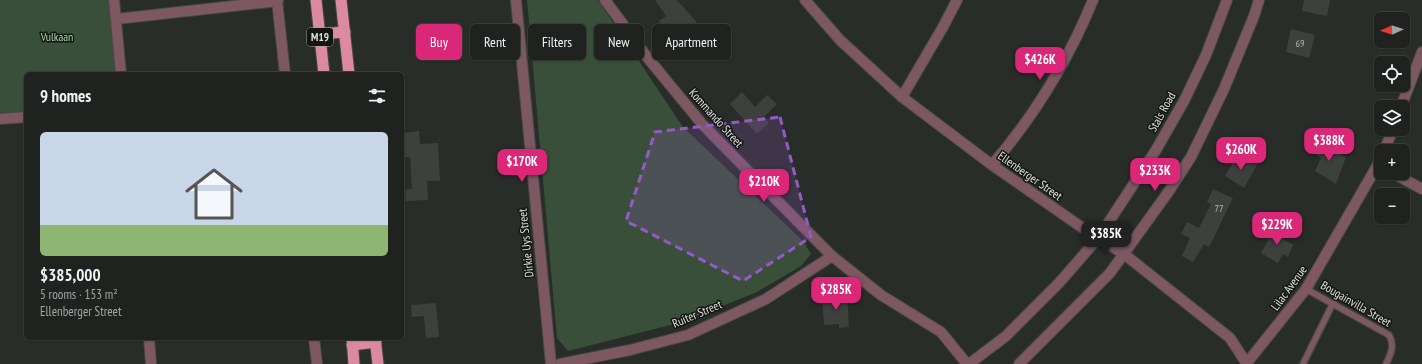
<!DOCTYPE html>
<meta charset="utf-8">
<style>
body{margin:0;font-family:"PT Sans Narrow",sans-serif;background:#272a28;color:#f1f3f6;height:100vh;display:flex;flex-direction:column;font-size:15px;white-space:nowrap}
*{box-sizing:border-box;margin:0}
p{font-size:13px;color:#a1a4a4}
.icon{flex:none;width:22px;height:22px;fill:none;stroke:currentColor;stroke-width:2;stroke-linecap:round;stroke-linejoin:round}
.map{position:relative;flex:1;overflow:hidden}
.panel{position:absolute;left:24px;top:72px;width:380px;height:268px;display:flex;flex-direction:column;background:#1f221f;border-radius:6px;box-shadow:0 1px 3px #0004,0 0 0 1px #3c3f3d}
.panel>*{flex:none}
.guide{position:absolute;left:416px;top:24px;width:380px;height:36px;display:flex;gap:8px}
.needle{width:26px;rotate:267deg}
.controls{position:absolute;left:1374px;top:12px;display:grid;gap:8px}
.controls a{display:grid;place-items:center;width:36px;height:36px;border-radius:6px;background:#1f221f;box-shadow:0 1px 3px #0004,0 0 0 1px #3c3f3d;font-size:20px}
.price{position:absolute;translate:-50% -34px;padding:0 9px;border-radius:8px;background:#db2777;color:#fff;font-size:13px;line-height:26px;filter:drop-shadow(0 1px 2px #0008)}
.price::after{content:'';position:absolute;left:50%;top:24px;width:12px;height:9px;margin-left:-6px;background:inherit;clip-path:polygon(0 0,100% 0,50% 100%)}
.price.selected{background:#222;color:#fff}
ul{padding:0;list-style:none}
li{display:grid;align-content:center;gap:8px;height:212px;padding:0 16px}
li+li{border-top:1px solid #3c3f3d}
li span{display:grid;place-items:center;height:124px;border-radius:6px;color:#555}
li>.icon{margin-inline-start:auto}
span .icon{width:72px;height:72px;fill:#fffc;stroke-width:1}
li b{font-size:17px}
h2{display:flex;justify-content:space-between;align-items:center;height:48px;padding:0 16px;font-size:17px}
.pill{padding:0 14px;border-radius:6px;background:#1f221f;box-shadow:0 1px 3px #0004,0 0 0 1px #3c3f3d;font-size:14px;line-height:36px}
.pill.selected{background:#db2777;color:#fff}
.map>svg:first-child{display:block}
.green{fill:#3a4f39}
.building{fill:#3d413d}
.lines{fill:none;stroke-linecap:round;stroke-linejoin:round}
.service-casing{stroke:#464a46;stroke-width:8}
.minor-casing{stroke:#464a46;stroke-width:12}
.tertiary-casing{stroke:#464a46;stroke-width:12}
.trunk-casing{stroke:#464a46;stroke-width:13}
.service{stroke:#7d5862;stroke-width:5.5}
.minor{stroke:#7d5862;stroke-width:10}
.tertiary{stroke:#7d5862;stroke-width:10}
.trunk{stroke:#dc8aa2;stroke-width:11}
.marked{fill:#945ac8;fill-opacity:0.2;stroke:#945ac8;stroke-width:3;stroke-dasharray:8 5;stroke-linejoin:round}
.labels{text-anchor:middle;stroke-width:3;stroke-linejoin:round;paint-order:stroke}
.number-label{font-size:10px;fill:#b8bab8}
.shield{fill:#131513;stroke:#a3a5a3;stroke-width:1}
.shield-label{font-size:11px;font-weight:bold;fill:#e1e3e1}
.park-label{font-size:12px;fill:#abd9aa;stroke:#131513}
.street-label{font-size:12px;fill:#e1e3e1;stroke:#131513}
</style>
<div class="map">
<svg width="1422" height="364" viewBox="0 0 1422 364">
<rect width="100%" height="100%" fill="#292d29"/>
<g class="green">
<path d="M0,0H112L118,74H26V116L0,119Z"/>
<path d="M527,0H598L683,127L804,242L811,254L801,266L757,292L682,322L568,351L557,338Z"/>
</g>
<g class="building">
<path d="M655,0H677L701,27L696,31L702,40L689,51L684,42L680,45L659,21L666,16Z"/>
<path d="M1304,0H1330L1327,16L1302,11Z"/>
<path d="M1291,29L1315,35L1309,58L1286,52Z"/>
<path d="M742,92L755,107L767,95L777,104L764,117L769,123L757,134L730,104Z"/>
<path d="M419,131L420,144L438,143L440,181H427L428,200L406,201L405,190L412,189L410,157H402V133Z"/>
<path d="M1316,140L1346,157L1336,184L1315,171L1321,158L1312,152Z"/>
<path d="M1238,154L1257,165L1244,188L1225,176Z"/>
<path d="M1213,189L1233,198L1209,247L1204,244L1193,262L1182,256L1190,238L1181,234L1187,222L1199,228L1211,204L1207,202Z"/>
<path d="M1276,226L1287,232L1283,239L1293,245L1288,257L1283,254L1278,263L1261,253Z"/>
<path d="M847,294L849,327L839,328V324L824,325L822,299H833V295Z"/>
<path d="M436,303L439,337L426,338L424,316L412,317L411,305Z"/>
</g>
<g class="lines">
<defs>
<g id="service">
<path d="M1306,289L1389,335C1395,345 1391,354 1386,364"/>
<path d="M1303,364L1333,303"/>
</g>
<g id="minor">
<path d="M114,0L121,74"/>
<path d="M277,0L285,74"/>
<path d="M516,0L551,364"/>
<path d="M605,0L647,57L702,124L820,244L832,256L881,295L941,332L967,364"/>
<path d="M805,0L840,40L902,97L992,165L1087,231L1124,254L1230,338L1247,364"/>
<path d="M116,19L278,1"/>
<path d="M902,97L943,27L957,0"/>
<path d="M1401,107L1422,52"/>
<path d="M0,119L26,117"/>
<path d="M1384,151L1393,129"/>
<path d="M992,165C1035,115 1068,61 1093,0"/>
<path d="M1393,173L1422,189"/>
<path d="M149,338L151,364"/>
<path d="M314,338L317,364"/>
<path d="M560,364L630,350L688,335L766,299L832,256"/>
<path d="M1246,364L1306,289L1381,159"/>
</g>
<g id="tertiary">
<path d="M969,364L1006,336L1059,283L1099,237L1156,150L1184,101L1206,55L1227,0"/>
<path d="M1019,364L1110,273L1169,191L1191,157L1224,89L1254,16L1259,0"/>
</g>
<g id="trunk">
<path d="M316,0L324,74"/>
<path d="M341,0L349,74"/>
<path d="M320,34L345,32"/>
<path d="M352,338L354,364"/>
<path d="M375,338L378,364"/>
<path d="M352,345L376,342"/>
</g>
</defs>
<use href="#service" class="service-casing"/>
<use href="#minor" class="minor-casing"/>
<use href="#tertiary" class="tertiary-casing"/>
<use href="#trunk" class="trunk-casing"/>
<use href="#service" class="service"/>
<use href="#minor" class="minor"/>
<use href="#tertiary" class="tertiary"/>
<use href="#trunk" class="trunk"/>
</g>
<path class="marked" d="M780,117L811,237L743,281L626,221L655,132Z"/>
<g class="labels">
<g class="number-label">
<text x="1300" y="47">69</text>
<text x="1219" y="212">77</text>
</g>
<rect class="shield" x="307" y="28" width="26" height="18" rx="3"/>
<g class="shield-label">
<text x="320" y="41">M19</text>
</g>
<g class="park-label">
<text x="57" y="41">Vulkaan</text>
</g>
<g class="street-label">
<text transform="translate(1162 112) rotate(-61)" y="4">Stals Road</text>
<text transform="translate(716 118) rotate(48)" y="4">Kommando Street</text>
<text transform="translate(1030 176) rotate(35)" y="4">Ellenberger Street</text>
<text transform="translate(526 243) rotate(-96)" y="4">Dirkie Uys Street</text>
<text transform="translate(1289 288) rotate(-54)" y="4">Lilac Avenue</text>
<text transform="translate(1356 304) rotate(30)" y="4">Bougainvilla Street</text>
<text transform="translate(697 314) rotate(-23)" y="4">Ruiter Street</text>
</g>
</g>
</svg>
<div class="controls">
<a><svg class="needle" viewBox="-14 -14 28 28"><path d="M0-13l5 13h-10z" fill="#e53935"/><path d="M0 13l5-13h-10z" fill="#a1a4a4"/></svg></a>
<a><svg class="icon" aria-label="locate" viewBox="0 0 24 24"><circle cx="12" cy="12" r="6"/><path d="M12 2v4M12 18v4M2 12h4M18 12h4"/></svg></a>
<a><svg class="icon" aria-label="layers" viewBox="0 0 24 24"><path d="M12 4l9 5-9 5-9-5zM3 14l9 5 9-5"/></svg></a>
<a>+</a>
<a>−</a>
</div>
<b class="price" style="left:1040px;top:81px">$426K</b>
<b class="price" style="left:1329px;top:162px">$388K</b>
<b class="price" style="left:1241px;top:171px">$260K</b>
<b class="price" style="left:522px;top:183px">$170K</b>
<b class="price" style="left:1155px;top:192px">$233K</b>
<b class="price" style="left:764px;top:203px">$210K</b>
<b class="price" style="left:1277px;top:246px">$229K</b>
<b class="price selected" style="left:1106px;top:255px">$385K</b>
<b class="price" style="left:836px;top:311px">$285K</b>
<div class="guide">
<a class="pill selected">Buy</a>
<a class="pill">Rent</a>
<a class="pill">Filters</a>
<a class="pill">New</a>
<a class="pill">Apartment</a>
</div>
<section class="panel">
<h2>9 homes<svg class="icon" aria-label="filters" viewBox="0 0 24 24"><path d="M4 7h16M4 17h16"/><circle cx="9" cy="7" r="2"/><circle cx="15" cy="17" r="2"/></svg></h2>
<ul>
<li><span style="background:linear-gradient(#c9d6e8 75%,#8fb573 0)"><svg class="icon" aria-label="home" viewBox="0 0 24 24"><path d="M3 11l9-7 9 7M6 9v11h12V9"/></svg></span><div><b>$385,000</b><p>5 rooms · 153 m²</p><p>Ellenberger Street</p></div></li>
</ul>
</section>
</div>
